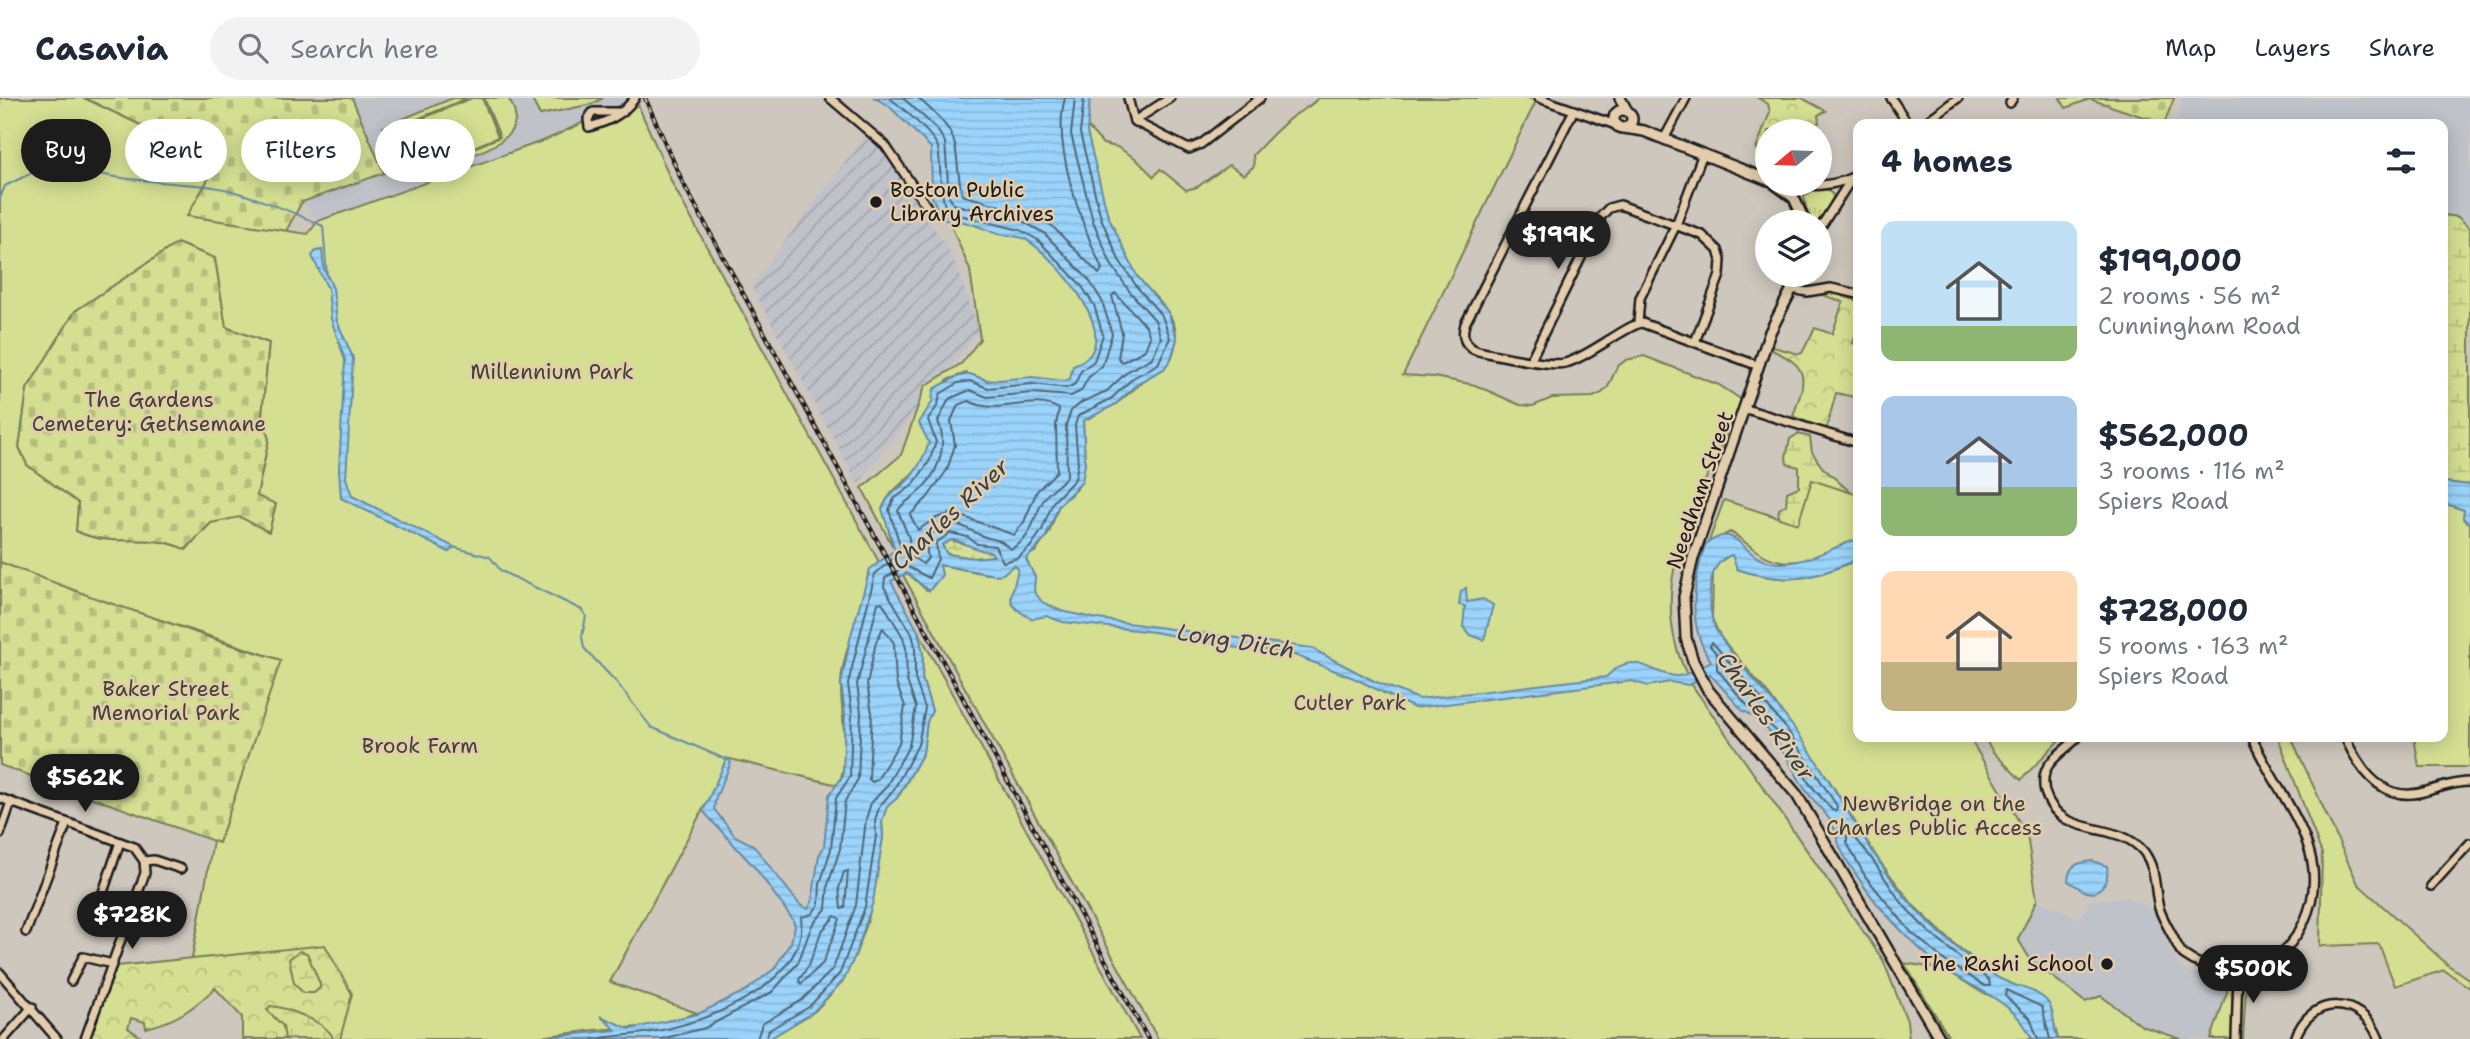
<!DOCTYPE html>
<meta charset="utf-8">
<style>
body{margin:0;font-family:"Shantell Sans",sans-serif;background:#f2f2f3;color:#1f2937;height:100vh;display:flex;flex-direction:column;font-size:26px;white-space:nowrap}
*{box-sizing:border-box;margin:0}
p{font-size:23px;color:#747a83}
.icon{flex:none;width:38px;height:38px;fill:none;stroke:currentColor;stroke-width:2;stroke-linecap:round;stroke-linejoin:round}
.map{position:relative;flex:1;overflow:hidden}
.sheet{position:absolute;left:1853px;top:21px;width:595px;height:623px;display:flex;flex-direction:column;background:#fff;border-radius:14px;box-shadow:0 4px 18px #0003}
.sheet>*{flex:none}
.top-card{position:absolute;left:21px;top:21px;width:665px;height:63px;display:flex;gap:14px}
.needle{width:46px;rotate:251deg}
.tools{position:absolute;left:1755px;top:21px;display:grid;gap:14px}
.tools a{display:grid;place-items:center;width:77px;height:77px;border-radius:50%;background:#fff;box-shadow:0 4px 18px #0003;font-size:35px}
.price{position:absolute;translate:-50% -60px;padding:0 16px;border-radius:24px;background:#1c1c1c;color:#fff;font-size:23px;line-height:46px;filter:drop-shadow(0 2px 4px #0008)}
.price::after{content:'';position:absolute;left:50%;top:42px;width:21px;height:16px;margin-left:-10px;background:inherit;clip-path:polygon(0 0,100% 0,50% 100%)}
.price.selected{background:#222;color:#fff}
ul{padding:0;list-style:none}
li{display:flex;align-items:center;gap:21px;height:175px;padding:0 28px}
li span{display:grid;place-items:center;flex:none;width:196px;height:140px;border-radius:14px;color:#555}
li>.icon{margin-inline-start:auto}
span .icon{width:84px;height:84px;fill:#fffc;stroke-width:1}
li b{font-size:30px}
h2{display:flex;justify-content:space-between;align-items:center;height:84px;padding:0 28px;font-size:30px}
.tag{padding:0 24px;border-radius:32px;background:#fff;box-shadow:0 4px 18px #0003;font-size:24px;line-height:63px}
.tag.selected{background:#1c1c1c;color:#fff}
header{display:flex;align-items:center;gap:42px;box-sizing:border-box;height:98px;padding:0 35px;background:#fff;border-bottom:2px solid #e0e1e3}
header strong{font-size:33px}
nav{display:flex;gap:38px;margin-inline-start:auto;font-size:24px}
.search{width:490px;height:63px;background:#f2f2f3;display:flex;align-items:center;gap:18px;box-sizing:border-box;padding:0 24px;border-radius:38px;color:#747a83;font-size:26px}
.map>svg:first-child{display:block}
.built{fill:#c0c2c9}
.industrial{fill:url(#industrial-furrows)}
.grass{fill:url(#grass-tufts);stroke:#787e57;stroke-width:2}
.forest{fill:url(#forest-crowns);stroke:#787e57;stroke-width:2}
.wetland{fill:url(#wetland-marsh);stroke:#787e57;stroke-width:2}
.cemetery{fill:url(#cemetery-stones);stroke:#787e57;stroke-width:2}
.green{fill:#d4df92;stroke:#787e57;stroke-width:2;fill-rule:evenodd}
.water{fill:url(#water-rules);stroke:#688aa2;stroke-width:2;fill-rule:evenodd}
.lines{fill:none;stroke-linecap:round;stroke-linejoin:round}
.shore{stroke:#4f6675;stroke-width:2}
.stream{stroke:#688aa2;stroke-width:2}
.minor-casing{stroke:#1c1c1c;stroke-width:12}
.major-casing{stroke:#1c1c1c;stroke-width:14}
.minor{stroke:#e3cdad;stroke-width:7}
.major{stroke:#e3cdad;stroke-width:9}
.rail-casing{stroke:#1c1c1c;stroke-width:4.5}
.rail{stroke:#e3cdad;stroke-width:2;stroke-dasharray:5;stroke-linecap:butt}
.poi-dot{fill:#1c1c1c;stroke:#e3cdad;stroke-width:2.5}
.labels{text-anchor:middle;stroke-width:5;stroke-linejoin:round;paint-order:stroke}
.poi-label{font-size:21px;fill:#1c1c1c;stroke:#e3cdad;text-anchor:start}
.park-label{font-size:21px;fill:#414334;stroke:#e3cdad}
.street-label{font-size:21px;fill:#1c1c1c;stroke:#e3cdad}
.water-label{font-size:23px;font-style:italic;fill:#354149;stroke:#e3cdad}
</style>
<header>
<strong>Casavia</strong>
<div class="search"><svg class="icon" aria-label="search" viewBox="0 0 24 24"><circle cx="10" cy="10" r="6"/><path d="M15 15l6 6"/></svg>Search here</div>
<nav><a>Map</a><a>Layers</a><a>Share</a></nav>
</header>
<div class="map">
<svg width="2470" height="941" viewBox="0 0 2470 941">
<defs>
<pattern id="industrial-furrows" width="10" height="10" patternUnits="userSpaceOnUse" patternTransform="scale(1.75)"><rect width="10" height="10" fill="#c0c2c9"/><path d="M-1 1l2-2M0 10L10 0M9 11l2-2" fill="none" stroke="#a4a6ac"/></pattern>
<pattern id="grass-tufts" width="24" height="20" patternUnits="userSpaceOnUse" patternTransform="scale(1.75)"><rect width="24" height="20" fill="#d4df92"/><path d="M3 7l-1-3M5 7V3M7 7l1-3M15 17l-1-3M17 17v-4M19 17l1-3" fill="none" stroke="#b5bf7d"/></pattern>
<pattern id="forest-crowns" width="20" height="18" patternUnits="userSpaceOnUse" patternTransform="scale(1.75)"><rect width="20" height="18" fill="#d4df92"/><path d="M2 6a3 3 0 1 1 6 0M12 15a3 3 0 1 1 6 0" fill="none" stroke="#b5bf7d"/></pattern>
<pattern id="wetland-marsh" width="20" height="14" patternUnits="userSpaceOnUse" patternTransform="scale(1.75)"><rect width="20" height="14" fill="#d4df92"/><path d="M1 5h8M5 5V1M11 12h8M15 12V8" fill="none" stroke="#b5bf7d"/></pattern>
<pattern id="cemetery-stones" width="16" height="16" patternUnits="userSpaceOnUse" patternTransform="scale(1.75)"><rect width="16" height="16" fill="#d4df92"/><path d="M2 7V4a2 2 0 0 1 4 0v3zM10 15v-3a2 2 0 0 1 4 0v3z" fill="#b5bf7d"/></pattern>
<pattern id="water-rules" width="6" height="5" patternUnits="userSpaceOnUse" patternTransform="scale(1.75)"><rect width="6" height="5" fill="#9bd4fb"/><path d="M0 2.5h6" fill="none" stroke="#85b5d7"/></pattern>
</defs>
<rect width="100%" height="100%" fill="#cec7be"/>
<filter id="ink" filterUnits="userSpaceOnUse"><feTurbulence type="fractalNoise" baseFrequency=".0143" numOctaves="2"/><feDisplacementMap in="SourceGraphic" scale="14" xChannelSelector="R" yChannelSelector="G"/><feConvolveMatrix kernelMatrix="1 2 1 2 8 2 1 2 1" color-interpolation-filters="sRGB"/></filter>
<g filter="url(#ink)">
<g class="built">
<path d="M352,0H631L627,6L548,41L318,123L302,104L384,75Z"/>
<path d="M2182,0H2470V130L2458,119L2443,117V26H2176Z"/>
<path d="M2127,800L2153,811L2180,871L2230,885L2211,941H2181L2142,928L2101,898L2085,904L2030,861L2018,841L2037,802L2079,820L2090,802Z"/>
</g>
<path class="industrial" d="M867,35L884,53L953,159L979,232L858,386L751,188Z"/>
<path class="grass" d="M1827,91L1834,98L1820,124H1809L1804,99L1813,92Z"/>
<g class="forest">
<path d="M1758,0H1802L1826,13L1818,17L1819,25L1792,33H1768L1767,50L1756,51L1770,14L1768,6Z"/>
<path d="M1833,195L1858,203V229L1853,245L1858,248V300L1836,295L1826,332L1793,318C1806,282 1811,269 1772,252L1773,249L1799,256L1802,255L1815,230L1832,236L1843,204L1820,196Z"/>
<path d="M205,789L301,800L370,926L340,941H242V919L215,890C193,911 176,923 146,930L145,924L131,920L128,930L144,941H89L117,868L192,860Z"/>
</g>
<g class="wetland">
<path d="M2443,117L2458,119L2470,130V387L2443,384Z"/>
<path d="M1798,336L1810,339L1812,354L1822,369L1856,399L1803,437L1763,416L1768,415L1778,420L1779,411L1786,407L1787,394L1799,389V369L1787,366L1786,359L1790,341Z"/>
<path d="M951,442L991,454L994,458L974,460L947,456L942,447Z"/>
<path d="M300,853L307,855L320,886V890L314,895H303L294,885L289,861Z"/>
<path d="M270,908C285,909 330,925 333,941H285L283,928L267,912Z"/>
</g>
<g class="cemetery">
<path d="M84,0H352L384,75L302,104L286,133L186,118L218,64Z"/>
<path d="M2060,0H2174L2164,26L2090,1L2066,10Z"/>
<path d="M177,145L215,160L226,229L269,245L262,319L269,341L257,397L276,406L269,434L211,425L185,452C151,433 113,452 76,433L78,405L27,367L19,349L27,291L75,213Z"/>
<path d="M0,464L222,544L282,562L219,745L0,667Z"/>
</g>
<g class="green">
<path d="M0,0H84L218,64L187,118L308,136L318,123L548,41L635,0L673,87L879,464L868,475C866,512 843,547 841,585C840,615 852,659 838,687L730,661L610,884L697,915L654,928L595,932L523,941H340L352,896L325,847L192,861L213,743L219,745L281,562L95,500L0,464ZM177,145L215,160L226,229L269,245L262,319L269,341L257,398L276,406L269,434L240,419L211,425L186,452C151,433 113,452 76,433L78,405L27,367L19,349L27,291L75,213Z"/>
<path d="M453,0H467L399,29L417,74L500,39L484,0H508C534,38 484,52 458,63C445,69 430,78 417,79C408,80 398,76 392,70C380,56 389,43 383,29Z"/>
<path d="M472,0H482L498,39L419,72L401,29Z"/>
<path d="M531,0H603L592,6L540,17Z"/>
<path d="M1318,0H1528L1536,3L1403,277L1434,279L1475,287L1520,307L1533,308L1552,300L1593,299L1602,295L1608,289L1617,269L1626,262L1644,258L1719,287L1742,302C1704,394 1634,489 1694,590L1883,862L1907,923L1909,941H1158L903,477L908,475L926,492L931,491L940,467L987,476L1010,469L1036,453L1049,435L1059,407L1077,391L1085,366L1083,323L1116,306L1171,261C1175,251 1178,241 1175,230C1169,208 1150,196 1137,178C1113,143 1089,70 1086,27L1103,46L1117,49L1135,60L1154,79L1160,71L1186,92L1197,89L1229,67L1244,77L1254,68L1253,57C1264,45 1275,34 1286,24C1296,14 1309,11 1318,0Z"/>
<path d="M936,92L1018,132L1088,193L1098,248L1071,281L1065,283L1018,292L966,275L947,282C938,309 936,340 921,365C909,383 891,389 883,409L893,449L862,390L901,357L925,288L962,265L980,241L970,172Z"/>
<path d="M1812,382L1858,397L1857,442C1829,454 1792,475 1762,456C1750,450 1742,440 1730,434L1708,446L1724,402L1798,426Z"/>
<path d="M2443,405L2464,412L2463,421L2470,426V669H2419L2414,639H2443Z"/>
<path d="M1732,456L1737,471C1784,487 1813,482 1858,461V639H1969L2027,737L2037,802L2018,841L2030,861L2085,904L2101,898L2142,928L2181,941H2058L2049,906L2040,898L1998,880L1953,845L1913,807L1878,761L1829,682L1770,598L1721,540L1712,521L1713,473L1715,467Z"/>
<path d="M918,533L1140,941H769L815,913L831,896L855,858L868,823L883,739L882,723L886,709L900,696L923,655L927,623L932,613L922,580L923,555Z"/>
<path d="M1984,639H2062L2021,682L1993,654Z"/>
<path d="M2278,639H2291L2358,786L2448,867L2470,882V890L2444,872L2395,888L2379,846L2320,848L2322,756Z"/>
<path d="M1904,865L1946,872L1981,894L1997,900L2024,924L2032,941H1950Z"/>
<path d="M2230,885L2246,889L2243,941H2211Z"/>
</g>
<g class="water">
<path d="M875,0H1090L1087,34L1108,118L1137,178L1168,214L1177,241L1171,261L1164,271L1138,285L1116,306L1083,323L1085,366L1082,384L1059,407L1045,441L1026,461L1035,479L1034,493L1042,504L1061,513L1098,521L1311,550L1374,583L1419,601L1428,600L1606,579C1636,548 1650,578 1677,578C1687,578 1703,568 1711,563C1687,529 1693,484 1705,447C1737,421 1741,457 1766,463C1800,471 1824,452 1855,442L1858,437V461C1813,482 1785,487 1737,471L1732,457C1705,464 1707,509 1715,530C1735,565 1767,593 1791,626C1835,684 1864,751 1912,807C1935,832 1968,861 1997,879C2011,889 2039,890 2049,906C2055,916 2053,931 2058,941H2032C2014,900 1972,892 1939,867C1917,850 1898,830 1879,808C1870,797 1843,760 1839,746C1837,738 1835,731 1830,722C1821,709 1808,698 1801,685C1786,659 1771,624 1742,612L1710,576L1689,587L1670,584L1648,588L1632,583L1414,610L1356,581L1284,553L1243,551L1154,534L1063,524L1046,518L1032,521C1000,504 1013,499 1018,471L1014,467L1003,476L995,477L940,467L942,477L929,493L907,475L891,483L918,533L923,555L922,580L932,613L927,624L923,655L897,700L887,709L882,723L883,739L873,804L855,858L844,882L812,915L769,941H531L616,932L600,918L630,931L698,916L747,892L774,871L791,844L795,828L793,822L756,771L703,713L727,660L731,665L716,699L714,711L735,738L753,747L800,807L808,811L812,804L819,757L824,749L829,697L843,678L845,615L841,586L851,537L870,471L895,452L882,411C890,394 895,395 907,383C918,372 924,359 929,345L919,325L932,304L934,291L956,279L970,276L988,283L1032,279L1065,283L1070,281L1073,268C1134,247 1054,157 1025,141C1017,137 1007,138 998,136C988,133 978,127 967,125C959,122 948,125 941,120L932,98L931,50L889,8ZM952,442C967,444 975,453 991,454L994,458L974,460L947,456L942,447Z"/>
<path d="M322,152L324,171L333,190L337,223L353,260L346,380L352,398L454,449L449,454L341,400L339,371L345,262L331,221L328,191L312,158L316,153Z"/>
<path d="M2443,384L2470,387V426L2463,420L2464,412L2443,405Z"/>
<path d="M1466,490L1467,504L1483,501L1493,507L1484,542L1470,537L1463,529L1465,508L1459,507L1461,493Z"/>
<path d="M2092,763L2107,768C2109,781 2105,788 2094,795L2086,794L2068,783C2068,768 2078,764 2092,763Z"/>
</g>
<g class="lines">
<g class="shore">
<path d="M903,0L936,30L945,44L949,98L953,106L1024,124L1044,135L1089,182L1102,203L1112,236L1102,268L1088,280L1081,293L1071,298L1032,295L987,299L970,292L949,301L938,323C949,350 937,380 914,398C907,404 902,405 898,413L909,440L910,458L923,466L928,460C924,443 931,432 948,426C962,426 968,431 980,437C994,444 997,437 1010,451C1035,441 1032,416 1047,397C1053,390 1062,386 1067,377L1066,327L1071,313L1082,304L1107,293L1128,273L1152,260L1161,240L1155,222L1130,194L1111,166L1093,123L1071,36L1075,0"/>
<path d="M918,0C966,42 951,40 962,97L1038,119L1052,128L1099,176L1102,171C1082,126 1051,49 1065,0"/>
<path d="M1115,195L1146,228L1150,239L1145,252L1122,264L1118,260L1122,235L1112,198Z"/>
<path d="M969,303C998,319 1032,295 1059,311L1056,327L1057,373L1037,393L1024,424L1014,437L953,415L936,420L918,432L910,417L928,399L947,372L955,347L951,323L958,307Z"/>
<path d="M883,530L894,545L896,585L905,608L899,645L877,682L872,684L869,681L872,615L867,586L876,544Z"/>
<path d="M1712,544L1786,630L1837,708L1836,713L1832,712L1809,685L1782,638L1745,605L1717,571V556L1710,548Z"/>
<path d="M1847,737H1852C1874,758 1887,788 1907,811C1931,839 1961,860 1989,882L1990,888H1985L1945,863L1911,834L1865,778L1847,745Z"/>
<path d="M848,773L845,810L841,811L839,790L844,774Z"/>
<path d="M835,818L840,821L823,865L801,886L799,882L809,867L821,834Z"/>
<path d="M593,941C618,937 642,937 667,931C716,919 808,884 801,819L812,816L819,806L820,786L831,751L836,700L850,679L852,615L848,586L875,476L902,453L889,412L894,401L913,387L929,364L936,344L928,322L938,307L940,296L958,285L970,283L988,290L1032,286L1067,290L1075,286L1081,273L1094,263L1103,237L1094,207L1081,187L1038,142L1020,132L947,114C938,91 942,73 938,50C935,38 900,7 889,0"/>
<path d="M661,941L705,930L772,894L798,865L812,827L826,811L828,787L840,751L845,703L858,681L861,615L857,586L878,505L882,504L903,539L906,550L907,583L916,609L909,648L886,689L871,705L866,721L856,807L833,871L802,902L762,926L757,941"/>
<path d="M766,941L769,932L809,909L840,875L865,809L876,738L875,722L880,707L893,693L918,647L925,610L915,581V548L912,536L884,489L885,480L906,468L929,480L938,461L936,445L950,435L968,439L977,446L995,448L1003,464L1018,460L1031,448L1042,432L1053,404L1075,381L1078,366L1075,327L1078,318L1112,300L1133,280L1158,266L1170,240L1162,218L1137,189L1119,162L1101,120L1080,35L1084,0"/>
<path d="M2038,941L2030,920L2005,898L2006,892L2042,909L2050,941"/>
</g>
<g class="stream">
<path d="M0,100L5,88L58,62C110,85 152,82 206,88C238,91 293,114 323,128L327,178"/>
<path d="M453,449L490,459L501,473L582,512L586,518L582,539L584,550L618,586L651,629L727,662"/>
</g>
<defs>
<g id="minor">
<path d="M830,0L885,47L927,109"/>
<path d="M1128,0L1134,23L1189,51L1201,46L1260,0"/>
<path d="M1539,0L1616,27"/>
<path d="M1891,0L1908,26"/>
<path d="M2010,5L2013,0"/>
<path d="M1574,12L1465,226C1461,239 1465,249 1478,253C1497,257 1549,269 1565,265C1587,260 1628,226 1642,225L1759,268"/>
<path d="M623,14H593L588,21L589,29C610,23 622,17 635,0"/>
<path d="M1134,23L1170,0"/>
<path d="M1923,26L1958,0"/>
<path d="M1664,41L1686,0"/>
<path d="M1777,86C1804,88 1834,91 1858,76"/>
<path d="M1820,130L1852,80"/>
<path d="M1792,191L1807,194L1831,190L1858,196"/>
<path d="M1638,225L1640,200L1676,127L1702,58"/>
<path d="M1531,261L1602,117L1609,110L1620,107L1702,137L1718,152L1721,162L1720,177L1695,244"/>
<path d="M1746,311L1855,344"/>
<path d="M2078,639C2069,649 2055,657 2048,668C2043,676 2043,685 2045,694C2060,743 2116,720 2144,754C2157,772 2154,790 2159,810C2163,822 2170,832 2175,843C2178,848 2179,853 2184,857C2206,873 2240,878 2265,866C2283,857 2295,843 2304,824C2337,753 2277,700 2252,639"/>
<path d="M2345,639C2360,673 2384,707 2427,693C2443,689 2453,684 2470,684"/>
<path d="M0,700L134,749L144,763L145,775L85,941"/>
<path d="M0,736L11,704"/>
<path d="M144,763L154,762L181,771"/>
<path d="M2431,788L2470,745"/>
<path d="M95,818L120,744"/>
<path d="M129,820L154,829L167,828"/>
<path d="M26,834L67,725"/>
<path d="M0,875L57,941"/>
<path d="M71,883L83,859L113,866"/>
<path d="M4,941L32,909"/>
<path d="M2236,941L2238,873"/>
<path d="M2295,941C2310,896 2362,897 2379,941"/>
</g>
<g id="major">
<path d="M1620,0L1627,13"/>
<circle cx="1623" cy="21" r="9"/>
<path d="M1624,30L1644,33L1768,82"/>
<path d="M1775,86L1794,100L1805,124"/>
<path d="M1799,177L1770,234L1693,460L1684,499L1686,540L1693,563L1708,592L1797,697L1940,941"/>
</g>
</defs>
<use href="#minor" class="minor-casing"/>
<use href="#major" class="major-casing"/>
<use href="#minor" class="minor"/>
<use href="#major" class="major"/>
<defs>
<path id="rail" d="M645,0L683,85L1148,941"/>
</defs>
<use href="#rail" class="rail-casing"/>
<use href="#rail" class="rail"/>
</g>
</g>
<g class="poi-dot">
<circle cx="876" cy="104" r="7"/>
<circle cx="2107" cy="866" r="7"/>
</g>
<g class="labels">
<g class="poi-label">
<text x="890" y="99">Boston Public<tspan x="890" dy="24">Library Archives</tspan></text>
<text x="2093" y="873" text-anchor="end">The Rashi School</text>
</g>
<g class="park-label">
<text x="552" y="281">Millennium Park</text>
<text x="149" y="309">The Gardens<tspan x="149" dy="24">Cemetery: Gethsemane</tspan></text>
<text x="166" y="598">Baker Street<tspan x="166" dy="24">Memorial Park</tspan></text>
<text x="1350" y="612">Cutler Park</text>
<text x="420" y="655">Brook Farm</text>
<text x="1934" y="713">NewBridge on the<tspan x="1934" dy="24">Charles Public Access</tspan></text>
</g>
<g class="street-label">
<text transform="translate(1700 392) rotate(-71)" y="7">Needham Street</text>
</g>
<g class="water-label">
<text transform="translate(950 416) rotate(-43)" y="8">Charles River</text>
<text transform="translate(1236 543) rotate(9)" y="8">Long Ditch</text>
<text transform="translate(1766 618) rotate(55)" y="8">Charles River</text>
</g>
</g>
</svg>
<div class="tools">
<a><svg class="needle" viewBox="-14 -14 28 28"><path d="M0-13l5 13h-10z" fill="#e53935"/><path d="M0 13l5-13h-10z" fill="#747a83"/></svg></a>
<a><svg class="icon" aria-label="layers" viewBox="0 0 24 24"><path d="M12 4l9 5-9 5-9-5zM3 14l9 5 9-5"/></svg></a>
</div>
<b class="price selected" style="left:1558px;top:173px">$199K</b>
<b class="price" style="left:85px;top:716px">$562K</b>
<b class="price" style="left:132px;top:853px">$728K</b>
<b class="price" style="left:2253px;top:907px">$500K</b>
<div class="top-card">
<a class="tag selected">Buy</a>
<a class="tag">Rent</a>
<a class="tag">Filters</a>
<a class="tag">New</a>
</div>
<section class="sheet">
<h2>4 homes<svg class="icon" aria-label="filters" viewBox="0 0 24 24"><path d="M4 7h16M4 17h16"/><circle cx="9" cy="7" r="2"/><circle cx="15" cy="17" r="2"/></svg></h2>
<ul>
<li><span style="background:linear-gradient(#bfe0f5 75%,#8fb573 0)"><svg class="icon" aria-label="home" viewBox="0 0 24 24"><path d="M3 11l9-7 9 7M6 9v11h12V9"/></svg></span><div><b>$199,000</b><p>2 rooms · 56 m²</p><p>Cunningham Road</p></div></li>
<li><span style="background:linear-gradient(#a9c7e8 65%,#8fb573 0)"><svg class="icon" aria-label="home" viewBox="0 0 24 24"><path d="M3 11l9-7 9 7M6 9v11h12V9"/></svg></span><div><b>$562,000</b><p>3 rooms · 116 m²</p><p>Spiers Road</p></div></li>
<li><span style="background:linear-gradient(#ffd9b3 65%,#c2b280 0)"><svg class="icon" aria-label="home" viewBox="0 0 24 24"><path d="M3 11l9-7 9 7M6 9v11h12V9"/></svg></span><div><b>$728,000</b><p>5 rooms · 163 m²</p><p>Spiers Road</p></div></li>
</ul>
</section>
</div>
